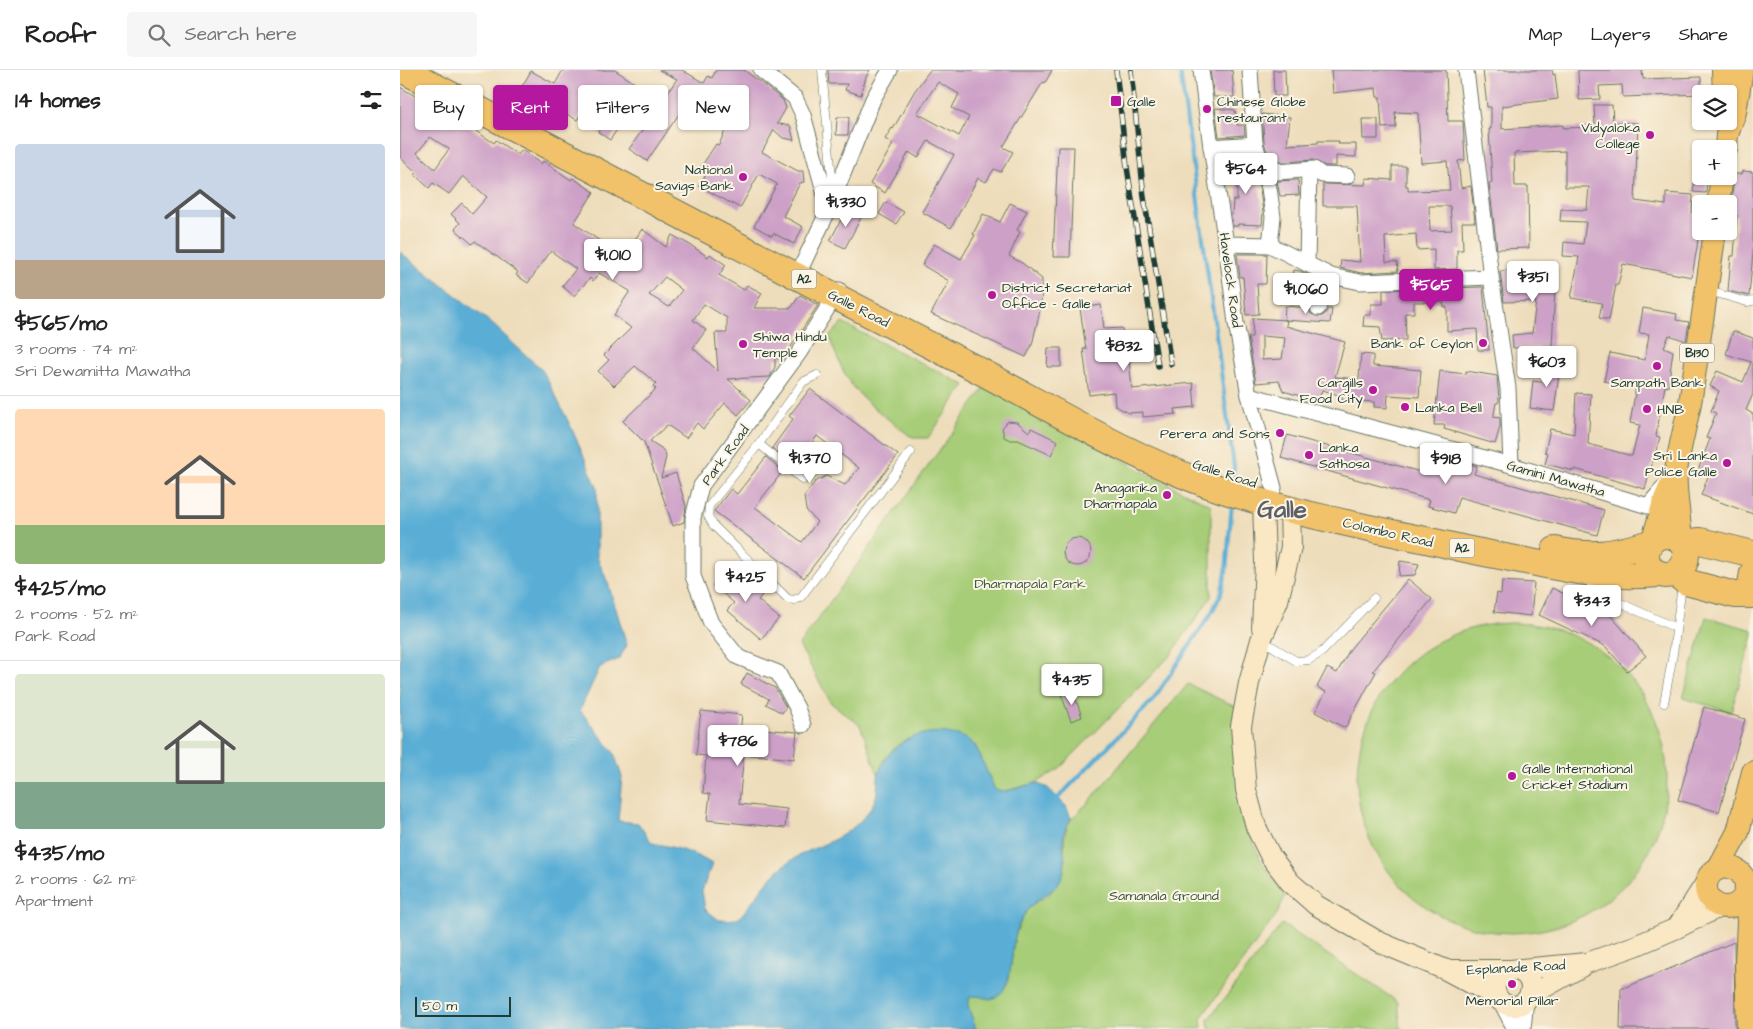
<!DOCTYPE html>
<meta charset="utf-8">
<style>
body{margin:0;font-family:"Architects Daughter",sans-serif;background:#f6f6f6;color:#222;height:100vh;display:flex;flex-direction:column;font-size:19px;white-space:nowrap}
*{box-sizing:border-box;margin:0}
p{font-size:16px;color:#767676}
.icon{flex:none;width:28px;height:28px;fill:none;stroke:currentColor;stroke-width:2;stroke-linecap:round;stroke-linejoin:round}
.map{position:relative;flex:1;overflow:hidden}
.sheet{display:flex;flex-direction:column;background:#fff;width:400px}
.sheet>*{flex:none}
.banner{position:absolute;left:15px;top:15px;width:475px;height:45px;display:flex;gap:10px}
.fabs{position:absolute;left:1292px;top:15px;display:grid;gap:10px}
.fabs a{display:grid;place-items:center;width:45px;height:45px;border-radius:5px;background:#fff;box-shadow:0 1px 4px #0004;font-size:25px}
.scale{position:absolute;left:15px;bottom:12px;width:96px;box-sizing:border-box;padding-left:5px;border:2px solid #1f3d34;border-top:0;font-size:14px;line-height:18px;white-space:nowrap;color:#1f3d34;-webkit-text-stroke:4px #fcf5e5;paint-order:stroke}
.price{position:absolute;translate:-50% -42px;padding:0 11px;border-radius:5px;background:#fff;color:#222;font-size:16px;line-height:32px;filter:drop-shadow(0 1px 2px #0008)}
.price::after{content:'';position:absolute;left:50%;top:30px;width:15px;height:11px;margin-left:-8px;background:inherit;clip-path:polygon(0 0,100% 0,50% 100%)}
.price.selected{background:#b5179e;color:#fff}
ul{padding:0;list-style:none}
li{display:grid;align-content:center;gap:10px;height:265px;padding:0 15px}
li+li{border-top:1px solid #e0e0e0}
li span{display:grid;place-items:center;height:155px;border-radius:5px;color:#555}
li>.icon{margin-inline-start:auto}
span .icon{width:90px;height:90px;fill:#fffc;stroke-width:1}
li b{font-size:21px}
h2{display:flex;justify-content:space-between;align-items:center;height:60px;padding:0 15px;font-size:21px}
.chip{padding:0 18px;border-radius:5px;background:#fff;box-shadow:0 1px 4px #0004;font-size:18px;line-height:45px}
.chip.selected{background:#b5179e;color:#fff}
header{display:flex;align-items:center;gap:30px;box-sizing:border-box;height:70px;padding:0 25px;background:#fff;border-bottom:1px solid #e0e0e0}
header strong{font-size:24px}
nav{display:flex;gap:28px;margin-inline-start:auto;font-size:18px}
.search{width:350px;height:45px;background:#f6f6f6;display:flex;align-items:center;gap:12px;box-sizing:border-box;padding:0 18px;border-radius:5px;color:#767676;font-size:19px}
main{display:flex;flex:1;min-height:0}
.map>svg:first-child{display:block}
.green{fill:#a7cd78;stroke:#638556}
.water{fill:#5aaed6;stroke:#3c7685}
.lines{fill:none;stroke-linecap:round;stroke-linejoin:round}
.stream{stroke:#5aaed6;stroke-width:4}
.building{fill:#cda0c7;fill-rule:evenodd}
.lane-casing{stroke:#677563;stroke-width:9}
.street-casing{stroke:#677563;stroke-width:17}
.secondary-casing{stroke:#677563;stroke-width:22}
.primary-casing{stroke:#677563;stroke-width:24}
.highway-casing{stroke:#677563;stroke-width:28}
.lane{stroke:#fff;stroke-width:8}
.street{stroke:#fff;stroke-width:15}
.secondary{stroke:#fae7c3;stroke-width:20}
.primary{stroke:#f2c26a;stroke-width:22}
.highway{stroke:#f2c26a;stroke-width:26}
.rail-casing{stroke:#1f3d34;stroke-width:5.5}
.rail{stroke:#fcf5e5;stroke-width:4;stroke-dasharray:11;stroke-linecap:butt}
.poi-dot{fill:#b5179e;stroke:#fcf5e5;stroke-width:2}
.labels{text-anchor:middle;stroke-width:4;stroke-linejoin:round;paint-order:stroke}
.shield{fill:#fcf5e5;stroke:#617469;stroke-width:1}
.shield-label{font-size:12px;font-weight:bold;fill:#1f3d34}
.poi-label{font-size:14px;fill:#1f3d34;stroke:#fcf5e5;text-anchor:start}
.street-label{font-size:14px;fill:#1f3d34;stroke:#fcf5e5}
.park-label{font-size:14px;fill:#3a5a42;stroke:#fcf5e5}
.town-label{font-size:24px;font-weight:bold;fill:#5c6067;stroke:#fcf5e5}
</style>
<header>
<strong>Roofr</strong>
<div class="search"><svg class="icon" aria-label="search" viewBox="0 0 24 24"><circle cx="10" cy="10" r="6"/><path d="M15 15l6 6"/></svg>Search here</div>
<nav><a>Map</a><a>Layers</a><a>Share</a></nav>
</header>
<main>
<section class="sheet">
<h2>14 homes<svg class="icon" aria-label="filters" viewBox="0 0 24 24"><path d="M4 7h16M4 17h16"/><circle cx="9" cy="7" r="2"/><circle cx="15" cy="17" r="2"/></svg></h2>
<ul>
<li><span style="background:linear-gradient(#c9d6e8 75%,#b9a48a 0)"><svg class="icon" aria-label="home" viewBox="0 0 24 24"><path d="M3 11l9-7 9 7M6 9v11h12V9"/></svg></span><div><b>$565/mo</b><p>3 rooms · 74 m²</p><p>Sri Dewamitta Mawatha</p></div></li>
<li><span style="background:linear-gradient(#ffd9b3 75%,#8fb573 0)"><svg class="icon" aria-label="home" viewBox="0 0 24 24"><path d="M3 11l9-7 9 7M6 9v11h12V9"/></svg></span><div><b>$425/mo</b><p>2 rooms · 52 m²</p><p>Park Road</p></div></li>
<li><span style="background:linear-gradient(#dfe7d0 70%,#7fa58c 0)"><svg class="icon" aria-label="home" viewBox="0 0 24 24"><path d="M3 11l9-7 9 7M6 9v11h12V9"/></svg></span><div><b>$435/mo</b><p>2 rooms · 62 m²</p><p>Apartment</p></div></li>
</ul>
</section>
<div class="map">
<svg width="1353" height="959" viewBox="0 0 1353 959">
<rect width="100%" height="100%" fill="#fcf5e5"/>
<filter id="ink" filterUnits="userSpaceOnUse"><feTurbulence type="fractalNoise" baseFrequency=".02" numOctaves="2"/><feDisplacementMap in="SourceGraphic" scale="10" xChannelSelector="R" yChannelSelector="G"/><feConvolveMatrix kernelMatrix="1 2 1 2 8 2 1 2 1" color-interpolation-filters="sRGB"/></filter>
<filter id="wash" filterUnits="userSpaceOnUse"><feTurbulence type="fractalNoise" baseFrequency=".0096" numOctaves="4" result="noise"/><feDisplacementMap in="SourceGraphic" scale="20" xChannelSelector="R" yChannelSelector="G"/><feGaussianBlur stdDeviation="1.12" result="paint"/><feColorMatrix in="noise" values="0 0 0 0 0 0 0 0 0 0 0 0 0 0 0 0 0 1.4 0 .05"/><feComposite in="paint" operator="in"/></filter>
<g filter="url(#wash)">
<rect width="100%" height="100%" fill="#edb"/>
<g class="green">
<path d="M442,253L565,315L528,368H518L510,366C491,351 469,336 453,317C442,302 436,284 429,267Z"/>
<path d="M588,313L751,406L811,435V527L770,586L658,700L636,713L600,722L595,720L575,675L508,669L494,678L484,690L478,704L460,655L431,633L399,575Z"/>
<path d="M1306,547L1353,560V566L1331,642L1283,628Z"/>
<circle cx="1112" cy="708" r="155"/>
<path d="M788,614L838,638L837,695L842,745L861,791L885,826L877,844L801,948L802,959H576L568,936L570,927C584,923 589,936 601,922C615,906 609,875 619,856C622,849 625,841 630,836C636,831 644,829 649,824C654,819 662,807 664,801C665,797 664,790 664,786C664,757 665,753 687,734Z"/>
<path d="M882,854L998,932L1001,959H809L808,950Z"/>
</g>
<path class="water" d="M0,182L90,252L143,301L171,357L197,417V487L208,513L227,575L219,589L200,597L180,640L214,683L222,707L218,751L238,753L252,773C277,778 291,781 312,794L302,821L305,839L319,850L338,849C355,831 368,805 389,792C413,775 440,773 461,750C469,742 476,732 477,721C478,714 477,708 479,702C489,674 518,659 547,663C560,665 571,668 578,681L595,720L607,721L636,713L648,718L666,736L671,748C669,753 665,758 664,762C661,776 668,791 663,804C657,820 649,821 637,831C628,837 623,846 619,855C609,875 615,906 602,922C589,936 584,923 570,927L568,936L576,959H0Z"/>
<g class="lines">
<g class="stream">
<path d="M780,0L834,397L833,414"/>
<path d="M658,728L753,630L812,542L821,524L826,502L832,433"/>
</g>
</g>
<g id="blocks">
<g class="building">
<path d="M163,0H215L262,31L277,9L259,0H282L304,13L308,6L312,8L316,0H344L360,12L383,30L386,38L377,54L390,55L394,70L383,68L374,60L362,82L398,101H403L404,112L400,113L383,146L403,157L394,174L373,163L372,166L354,156L377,114L359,104L340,138L299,116L306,104L299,100L316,74L319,75L333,42L294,22L247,91L229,79L244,58L226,46L210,70L198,62L216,35L194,21L177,50L121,18L131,1L155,14Z"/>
<path d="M428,0H470L466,7L461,25L445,20L447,14H429Z"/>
<path d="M530,0H652L645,13L643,12L603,77L613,82L601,102L594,99L586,112L578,108L551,158L522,142L554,85L528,71L518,88L509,82L485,123L470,114L493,74L485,69L492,58L493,59L514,22ZM538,12L559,24L552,38L569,47L559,66L517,43Z"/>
<path d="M810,0H832L834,27H814Z"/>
<path d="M873,0H885L886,26H874Z"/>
<path d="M931,0H1046L1048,51H1063L1065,90L1058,91L1061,118L1071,116L1075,152H1062L1063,180H1057V199L1034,200V179L1017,180L1016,164L985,167L986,192H997L998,201L961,203L940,198L941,190L960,192L957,136H923V114L965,115L966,108L992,110V96H1006V116H1008V121L1050,120L1047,91L1021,93L1018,43L995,42L996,57L982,58L980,27H977L976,18L933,23ZM1029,136H1050L1052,160L1030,161Z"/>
<path d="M1083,0H1152L1153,5L1155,4L1158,29L1102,36V59L1163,55V58L1195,57L1194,35H1212L1213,52L1238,53L1235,131L1266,135V123L1293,125L1292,143L1300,144L1297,177L1292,207L1223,194L1218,215H1216L1209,250L1199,248L1202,233L1171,228L1179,187L1163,186L1164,172L1183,174L1186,152L1160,151L1161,139L1187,140L1189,117H1165V81L1114,83L1115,116H1128L1129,178L1097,179L1089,113H1092L1089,59H1091V37H1087Z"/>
<path d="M1178,0H1242L1243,9L1301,7V24L1223,27L1222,15L1199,16L1200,29L1179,30Z"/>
<path d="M0,17L20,29L21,27L47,48L50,44L94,73L96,70L118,85L122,80L141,94L143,91L171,110L173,108L194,122L174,153L223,187L242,159L266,177L272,165L292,176L308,187L310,184L326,195L319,205L344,220L347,215L362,223L354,238H391L400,225L418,235L383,289L375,288V297L370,307L328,309L351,330L338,345L325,333L303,359L297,353L286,368L267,355L250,371L261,378L265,383L266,387L261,408L276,403L286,436L284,452L273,456L244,372L223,351L256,319L253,316L256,313L235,296L214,316L198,301L209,290L204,285L231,258L214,245L230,221L199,203L193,211L190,208L174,226L162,216L176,199L151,181L128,213L116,205L118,202L75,171L72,174L55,159L60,153L51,144L62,133L72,144L87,127L63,106L49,124L33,113L29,118L15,105L17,103L0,87ZM30,67L49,79L35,99L17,83ZM265,207L282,220L269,237L249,225ZM304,234L327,248V263H315L318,301L293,278L306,260L293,250Z"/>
<path d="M815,38L835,40L837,55H844L845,65L819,67Z"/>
<path d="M862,44L890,47L887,75L918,73V71H939L938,74H956V87L936,86V96H925L913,90L883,92L878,90L870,91L864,72Z"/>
<path d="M437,47H449L448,65H436Z"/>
<path d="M962,49H978V69H963Z"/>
<path d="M658,77H674L670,187H653Z"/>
<path d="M851,91L860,120L863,142L862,155L838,154V156H833L831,144H832L833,130H837V105L826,106L825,93Z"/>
<path d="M1343,101L1353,102V183L1349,226L1328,221L1331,186H1334L1337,145H1330V138L1335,104H1342Z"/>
<path d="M1295,106H1307L1306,123L1293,122Z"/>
<path d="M898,110L899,125L880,126L877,111Z"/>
<path d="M486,132L504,142L496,154L479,144Z"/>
<path d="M610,133L627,141L617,160L620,162L609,186L622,193L642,209L641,236L632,275L626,287L531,244L549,211L522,195L534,174L561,189L575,165L573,164L583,144L600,152Z"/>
<path d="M447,138L462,146L445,178L430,171Z"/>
<path d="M837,184H867L866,214H857L859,244L846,245L843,207H840Z"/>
<path d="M1131,199L1156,200L1152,276L1113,278L1112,265L1132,263L1136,231L1104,232L1100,201Z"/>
<path d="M894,200L900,201L919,210L916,217L892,213Z"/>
<path d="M1083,217L1089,280H1078L1077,259L1047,261V237H1044L1043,232H1014V243H1005L1006,270L982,271L980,257L963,256L964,245H971V234H983V220Z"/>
<path d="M701,235L704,259L722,258L724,280H728L732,319L793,313L795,337L775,339L776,344L743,347V342L729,343L715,336L714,322L689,325L683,279H686L680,238Z"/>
<path d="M885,236L909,238L911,244L919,247L924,245L928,239H932L930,253L884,250Z"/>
<path d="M1243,238L1277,244L1276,250L1289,252L1286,271L1269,265L1264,277L1273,281L1268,317L1265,316L1256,366L1260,367L1245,419L1175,399L1174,401L1145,394L1148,383L1145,382L1150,359L1174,364L1176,323L1191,324L1188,374L1232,386L1240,355L1230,353L1236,318L1204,311L1210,283L1245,290L1249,264L1239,263Z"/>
<path d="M853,248L887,250L886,256L945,272L935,307L959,309L961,284L973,285V296L1021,300L1019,327L988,325L987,338L974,337V332L942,330V326L922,320L918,331L883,321L879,311L856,313L848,267H852ZM862,266L885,268L882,289L862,290Z"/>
<path d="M1333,261L1353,268V324L1346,340L1353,344V444L1301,425L1309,404L1298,400L1310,369L1306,368L1316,343L1311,341L1319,321L1310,316L1317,301L1343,312L1351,292L1326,284Z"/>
<path d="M648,278H661V297H647Z"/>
<path d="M1154,282L1162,283L1154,341L1130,338L1133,311L1148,313Z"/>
<path d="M1040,301L1066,304V301L1097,306L1099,330L1098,333H1096L1094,344V347L1100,348V357L1095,374L1044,359L1045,355H1034Z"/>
<path d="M410,319L498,385L404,508L314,441L331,419L337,424L366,387L383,401L355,437L402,472L417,452L406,440L404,426L415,412L426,406L445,415L459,398L417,366L399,391L393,387L390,392L372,378L393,349L389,346Z"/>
<path d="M608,351L617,352L629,362L631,358L658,371L651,385L618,370H610L604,367L602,358Z"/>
<path d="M887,365L1028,404L1030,397L1040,400L1044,387L1077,396L1074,404L1204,440L1197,465L1059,427L1054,443L1028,436L1030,430L881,388Z"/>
<circle cx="677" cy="482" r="14"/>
<path d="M1000,491L1019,494L1015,505L999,506Z"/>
<path d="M329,497L362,525L358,530L379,548L361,569L327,540L334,533L313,515Z"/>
<path d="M1008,509L1032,529L973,601L976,602L945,658L915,642L926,622L917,617L927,598L937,603L950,579Z"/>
<path d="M1102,511L1134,513L1131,546L1094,542L1097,523L1101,524Z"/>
<path d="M1152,518L1211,546L1246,586L1227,601L1205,576L1139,545Z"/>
<path d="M347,603L375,618L386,637L382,643L366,634L369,629L341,614Z"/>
<path d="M673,621L682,647L671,651L661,624Z"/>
<path d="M1304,637L1345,649L1319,742L1278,730Z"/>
<path d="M301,641L342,645L338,680L351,658L397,662L394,689L344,684L339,734L387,739L385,758L307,750L310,724L303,723L306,686L296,685Z"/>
<path d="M1334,872L1335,959H1220L1221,919Z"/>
</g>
</g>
</g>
<g filter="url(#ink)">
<use href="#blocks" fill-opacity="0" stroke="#677563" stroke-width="1"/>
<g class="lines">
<defs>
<g id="lane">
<path d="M422,0L432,108L430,122"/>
<path d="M1309,221L1347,232L1353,231"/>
<path d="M359,374L309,436L308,446L313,455L388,529L394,530L401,527L511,382"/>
<path d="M403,410L359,374L403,312L417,305"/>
<path d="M1191,506V518L1196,522L1276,558"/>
<path d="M862,570L896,591L909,590L922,582L974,528"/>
<path d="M1264,633L1273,584L1281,523L1285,515"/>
</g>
<g id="street">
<path d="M361,0L395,28L403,45L429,139"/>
<path d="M801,0L811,77L826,174L836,253L849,325L874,418"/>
<path d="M850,0L855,74L869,118L873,147L870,175L931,206L960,212L1091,207"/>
<path d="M1066,0L1091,207L1108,318L1111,395"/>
<path d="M811,77L855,74"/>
<path d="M865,103L877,99L878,102L914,99L922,105L947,106"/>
<path d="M826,174L870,175"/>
<path d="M907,194L909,100"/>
<path d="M397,206L429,139L473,29L490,0"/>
<path d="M918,238L931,206"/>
<path d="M849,325L1111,395L1248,436L1265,416"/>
<path d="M403,655L397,638L378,603L338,587L311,553L293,506V448L301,416L399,283L439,220"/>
<path d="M1100,930L1115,959"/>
<path d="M1123,959L1126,930"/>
</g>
<g id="secondary">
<path d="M890,439L891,477L878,531L861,570L849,613L841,656L846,720L856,757L871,787L890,812L916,835L979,872L1046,900L1097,927"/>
<path d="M862,558L865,492L863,432"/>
<path d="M1278,856L1307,811"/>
<path d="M1050,900H1110L1187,893L1235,876L1277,858L1321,836"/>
<circle cx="1113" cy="918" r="18"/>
<path d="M1129,926L1181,897"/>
</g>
<g id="primary">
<path d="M1323,0L1324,24"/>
<path d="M1326,79L1327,65L1335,42L1342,0"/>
<path d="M1318,134L1322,106"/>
<path d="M1253,469L1265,429L1273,411"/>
<path d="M1280,470C1281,447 1274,424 1276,402C1279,376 1287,352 1291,327C1299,272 1307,217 1315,161"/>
<circle cx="1326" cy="817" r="20"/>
<path d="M1318,799L1338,762L1353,702"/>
<path d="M1346,821L1348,852L1346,892L1348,959"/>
</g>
<g id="highway">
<path d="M3,0C190,97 376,197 563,292C644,334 723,384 809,415C886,443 968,457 1048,475C1077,482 1106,487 1136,493C1180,502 1212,508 1258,504"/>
<circle cx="1266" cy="485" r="20"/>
<path d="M1282,473L1300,471L1353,484"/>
<path d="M1155,480C1191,488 1215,484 1250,473"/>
<path d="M1276,503L1286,512L1335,525H1353"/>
<path d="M1353,503L1351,514L1353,521"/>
</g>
</defs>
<use href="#lane" class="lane-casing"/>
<use href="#street" class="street-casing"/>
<use href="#secondary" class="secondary-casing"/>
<use href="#primary" class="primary-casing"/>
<use href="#highway" class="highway-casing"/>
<use href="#lane" class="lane"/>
<use href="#street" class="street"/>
<use href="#secondary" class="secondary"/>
<use href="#primary" class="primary"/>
<use href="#highway" class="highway"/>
<defs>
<g id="rail">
<path d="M716,0L727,97L758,296"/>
<path d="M731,0L744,127L771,294"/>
</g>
</defs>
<use href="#rail" class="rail-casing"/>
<use href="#rail" class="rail"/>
</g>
</g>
<g class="poi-dot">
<rect x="710" y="25" width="12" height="12" rx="2.5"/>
<circle cx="807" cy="39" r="5"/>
<circle cx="1250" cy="65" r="5"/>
<circle cx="343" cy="107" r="5"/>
<circle cx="592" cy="225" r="5"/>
<circle cx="1083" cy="273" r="5"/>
<circle cx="343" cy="274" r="5"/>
<circle cx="1257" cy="296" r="5"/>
<circle cx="973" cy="320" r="5"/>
<circle cx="1005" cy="337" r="5"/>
<circle cx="1247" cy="339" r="5"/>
<circle cx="880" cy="363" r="5"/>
<circle cx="909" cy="385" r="5"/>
<circle cx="1327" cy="393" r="5"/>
<circle cx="767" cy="425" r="5"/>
<circle cx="1112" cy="706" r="5"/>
<circle cx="1112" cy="914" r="5"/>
</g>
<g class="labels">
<g class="shield">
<rect x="391.5" y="199.5" width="25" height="19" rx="4"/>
<rect x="1279.5" y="273.5" width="35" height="19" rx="4"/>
<rect x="1049.5" y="468.5" width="25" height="19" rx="4"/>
</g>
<g class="shield-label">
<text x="404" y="213">A2</text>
<text x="1297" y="287">B130</text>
<text x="1062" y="482">A2</text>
</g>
<g class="poi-label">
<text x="727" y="36">Galle</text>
<text x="817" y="36">Chinese Globe<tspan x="817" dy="16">restaurant</tspan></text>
<text x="1240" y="62" text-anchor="end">Vidyaloka<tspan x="1240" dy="16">College</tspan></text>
<text x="333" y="104" text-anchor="end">National<tspan x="333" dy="16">Savigs Bank</tspan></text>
<text x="602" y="222">District Secretariat<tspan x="602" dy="16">Office - Galle</tspan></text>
<text x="353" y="271">Shiwa Hindu<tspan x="353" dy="16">Temple</tspan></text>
<text x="1073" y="278" text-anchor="end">Bank of Ceylon</text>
<text x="963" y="317" text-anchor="end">Cargills<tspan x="963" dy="16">Food City</tspan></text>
<text x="1257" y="317" text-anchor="middle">Sampath Bank</text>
<text x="1015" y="342">Lanka Bell</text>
<text x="1257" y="344">HNB</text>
<text x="870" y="368" text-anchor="end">Perera and Sons</text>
<text x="919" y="382">Lanka<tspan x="919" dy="16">Sathosa</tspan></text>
<text x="1317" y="390" text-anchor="end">Sri Lanka<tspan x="1317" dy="16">Police Galle</tspan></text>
<text x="757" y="422" text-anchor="end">Anagarika<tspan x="757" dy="16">Dharmapala</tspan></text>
<text x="1122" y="703">Galle International<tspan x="1122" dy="16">Cricket Stadium</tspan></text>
<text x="1112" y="935" text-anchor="middle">Memorial Pillar</text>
</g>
<g class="street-label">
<text transform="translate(831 210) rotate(82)" y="5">Havelock Road</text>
<text transform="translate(459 238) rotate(27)" y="5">Galle Road</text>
<text transform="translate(325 385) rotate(-54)" y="5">Park Road</text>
<text transform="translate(825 403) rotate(18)" y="5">Galle Road</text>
<text transform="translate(1156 408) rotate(16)" y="5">Gamini Mawatha</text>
<text transform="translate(988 462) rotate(13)" y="5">Colombo Road</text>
<text transform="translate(1116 897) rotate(-3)" y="5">Esplanade Road</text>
</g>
<g class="park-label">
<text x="630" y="518">Dharmapala Park</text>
<text x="764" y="830">Samanala Ground</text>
</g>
<g class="town-label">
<text x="882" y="447">Galle</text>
</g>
</g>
</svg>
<div class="fabs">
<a><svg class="icon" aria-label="layers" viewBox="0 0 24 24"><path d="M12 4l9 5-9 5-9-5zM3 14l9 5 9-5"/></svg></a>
<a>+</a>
<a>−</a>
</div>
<div class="scale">50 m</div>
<b class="price" style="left:846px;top:125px">$564</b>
<b class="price" style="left:446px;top:158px">$1,330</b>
<b class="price" style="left:213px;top:211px">$1,010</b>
<b class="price" style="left:1133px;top:233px">$351</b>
<b class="price selected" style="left:1031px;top:241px">$565</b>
<b class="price" style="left:906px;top:245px">$1,060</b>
<b class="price" style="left:724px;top:302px">$832</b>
<b class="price" style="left:1147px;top:318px">$603</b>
<b class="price" style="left:410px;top:414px">$1,370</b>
<b class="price" style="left:1046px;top:415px">$918</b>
<b class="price" style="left:346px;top:533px">$425</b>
<b class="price" style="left:1192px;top:557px">$343</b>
<b class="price" style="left:672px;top:636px">$435</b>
<b class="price" style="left:338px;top:697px">$786</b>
<div class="banner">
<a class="chip">Buy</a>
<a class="chip selected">Rent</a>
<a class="chip">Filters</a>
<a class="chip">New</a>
</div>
</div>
</main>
